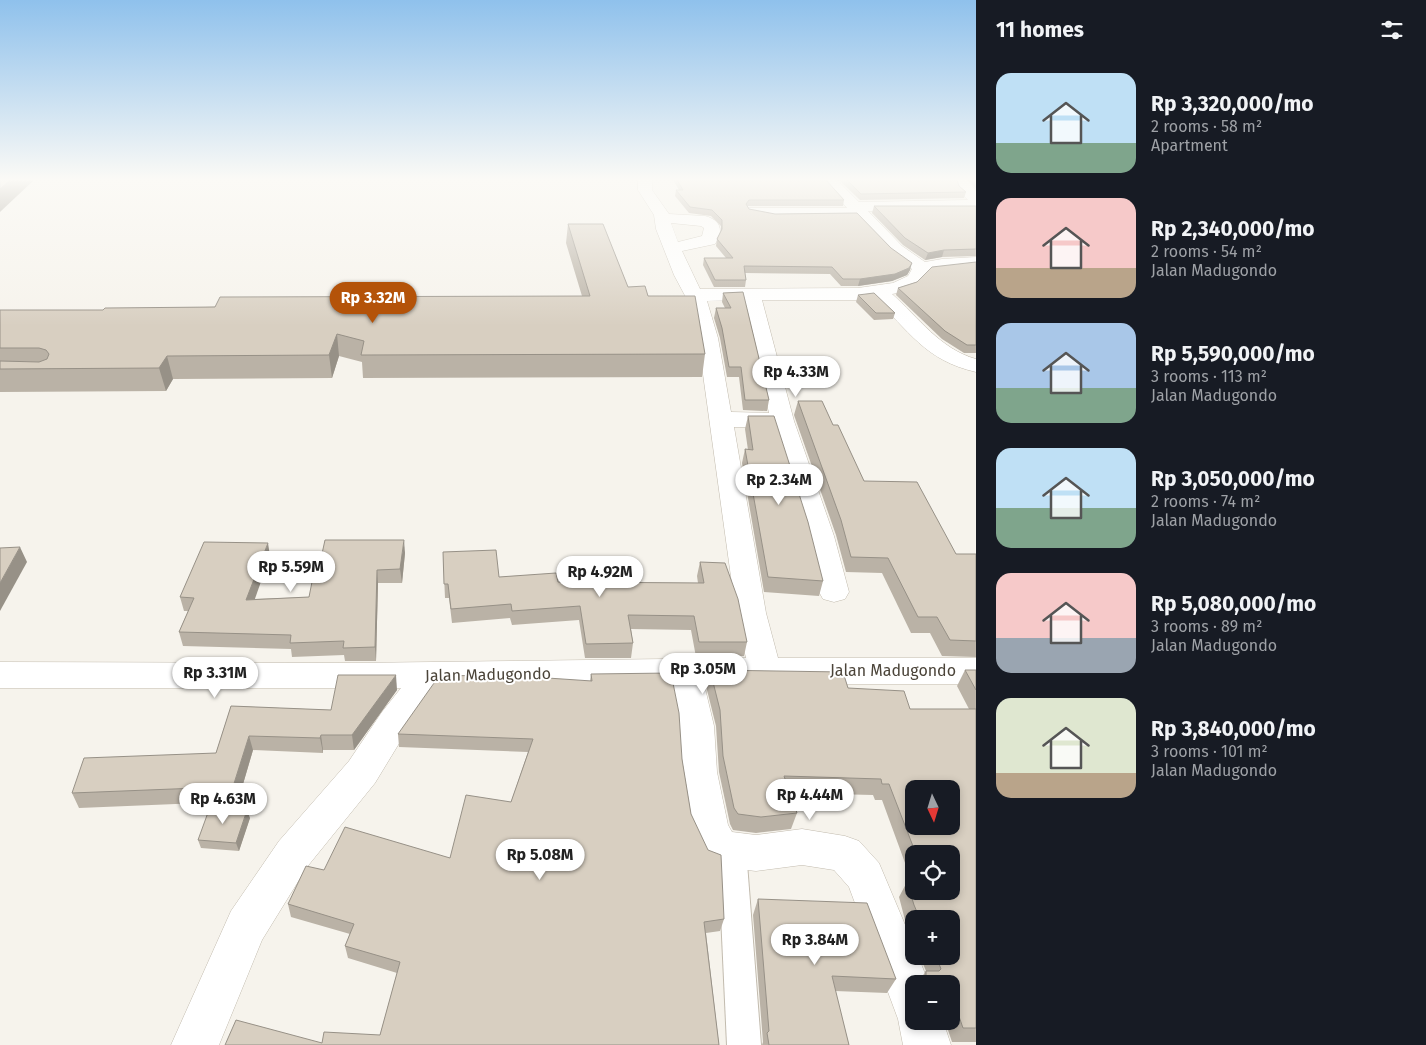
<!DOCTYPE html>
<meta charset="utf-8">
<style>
body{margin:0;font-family:"Fira Sans",sans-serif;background:#20242c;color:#f1f3f6;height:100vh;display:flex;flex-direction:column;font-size:19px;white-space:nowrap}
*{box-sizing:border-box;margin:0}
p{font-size:16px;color:#9ea1a6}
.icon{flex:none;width:28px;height:28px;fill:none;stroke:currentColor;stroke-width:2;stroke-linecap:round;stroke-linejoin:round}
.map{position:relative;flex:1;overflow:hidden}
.drawer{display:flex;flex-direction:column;background:#171b24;width:450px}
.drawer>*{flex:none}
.needle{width:32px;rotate:176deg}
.fabs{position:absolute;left:905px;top:780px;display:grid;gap:10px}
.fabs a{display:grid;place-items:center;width:55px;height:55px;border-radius:10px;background:#171b24;box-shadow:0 2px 8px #0003;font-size:25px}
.price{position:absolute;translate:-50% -42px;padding:0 11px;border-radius:18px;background:#fff;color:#222;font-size:16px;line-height:32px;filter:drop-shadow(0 1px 2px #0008)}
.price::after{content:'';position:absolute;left:50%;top:30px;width:15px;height:11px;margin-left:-8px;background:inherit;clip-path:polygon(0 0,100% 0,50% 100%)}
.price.active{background:#b45309;color:#fff}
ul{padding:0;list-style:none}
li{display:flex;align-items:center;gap:15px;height:125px;padding:0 20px}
li span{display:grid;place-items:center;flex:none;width:140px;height:100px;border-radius:15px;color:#555}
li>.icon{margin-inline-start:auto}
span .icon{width:60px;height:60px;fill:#fffc;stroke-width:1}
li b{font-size:21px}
h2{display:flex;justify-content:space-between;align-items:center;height:60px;padding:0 20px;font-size:21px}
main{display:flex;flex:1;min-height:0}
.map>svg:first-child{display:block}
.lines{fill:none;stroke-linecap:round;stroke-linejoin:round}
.lane-casing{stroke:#c2bbae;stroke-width:2}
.street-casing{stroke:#c2bbae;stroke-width:1}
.lane{fill:#fff;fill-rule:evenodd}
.street{fill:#fff;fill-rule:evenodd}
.wall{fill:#bab2a6;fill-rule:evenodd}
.shaded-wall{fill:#979187}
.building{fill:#d8cfc1;stroke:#979187;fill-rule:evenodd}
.labels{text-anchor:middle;stroke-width:4;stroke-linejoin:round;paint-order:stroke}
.near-street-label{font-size:16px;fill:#4b4439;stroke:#fff}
</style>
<main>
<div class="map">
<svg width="976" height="1045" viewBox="0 0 976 1045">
<rect width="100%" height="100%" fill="#f6f3ec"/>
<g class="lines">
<defs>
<path id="lane" d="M732,837L742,841L746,850L761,1045H727L718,850L722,841Z"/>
<path id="street" d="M638,180H652V190L669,214L705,216C721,220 724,231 715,244L682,251L700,289L858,288L893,283L908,276L912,269L890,253L856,218C821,218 782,223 748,214L746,211L748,208H847L822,180H837L859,202L968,200L959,191L954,180H968L976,191V210L868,211L902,246L925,262L942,259L976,257V267L929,272C921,286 908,292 892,294C919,318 940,349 976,359V372C924,360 910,331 873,297L858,300H762L794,421L834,536L849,592L845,599L834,602L823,599L819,592L806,536L772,428L734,427L766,613L778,658H976V684H704L714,726L717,772L728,825L732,832L756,835L802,829L845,836L859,841L879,863L914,946V956H918L929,984H914V1021H943L951,1045H903L898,1019L849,887L834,870L802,865L756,871L720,867L706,862L690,827L681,772L678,726L670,684L439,687L406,732L375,783L307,867L262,940L219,1045H171L231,911L279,841L349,761L382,712L401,688H0V662L355,663L746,658L736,613L698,338L690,305L674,275L656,229L654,215L638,190ZM671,223L701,226L704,228L702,236L678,242ZM743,300L745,307L769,413L731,412L718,338L707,301Z"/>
</defs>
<use href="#lane" class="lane-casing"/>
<use href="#street" class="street-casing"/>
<use href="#lane" class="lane"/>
<use href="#street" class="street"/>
</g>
<g class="wall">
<path d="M673,180H826L844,200L843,206H748L747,207L749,209L910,270L907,275L892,281L858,286H841L830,274L745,273L746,280L745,287H714L703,265L704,258H726L716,246L717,239L721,231V226L711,216L689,213L675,196L676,190H679Z"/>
<path d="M839,180H957L959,186L966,192L964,198L860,200Z"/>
<path d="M969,180H976V189Z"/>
<path d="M874,206H976V256L942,257L925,260L903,245L872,213Z"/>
<path d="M568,224L628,287L648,296L705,354L702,377L363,378L362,362L339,356L332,378L173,379L166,391L0,392V310H103L582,296L566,243Z"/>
<path d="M976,262V353H964L942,339L896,295L898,288Z"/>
<path d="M743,292L769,400L767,411L743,410L739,377H727L720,338L714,318L716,308H725L722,302L723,293Z"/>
<path d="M858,295L895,313L893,319L874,320L856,302Z"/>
<path d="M798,401L833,425L864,481L956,554H976V657L942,656L930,633H911L882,573L846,572L836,535L794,415Z"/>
<path d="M748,416L823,581L819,596L764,592L742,463L745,449L748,450L745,429Z"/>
<path d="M443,552L499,577L558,582L698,583L697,576L700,562L747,642L744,656L696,657L691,630L631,629L633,643L631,658H585L579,620L512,625L510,618L452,623L449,598H445Z"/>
<path d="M405,553L402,583H378L376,661H345L344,655L292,657L291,649L183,646L179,632L188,611H184L180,597L270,556L254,599L309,597L318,572Z"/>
<path d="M710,670L848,688L910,709H969L957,686L965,670H976V1042H952L945,1021H951V984H917L926,971L920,956H951V919H914V941L905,920L899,897L907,882H912L882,800H875L873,795L790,793L797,813L791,829L756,833L733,830L730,824L719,772L716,726L706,686ZM914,854H951V891H914Z"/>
<path d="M591,674L682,759L691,814L724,919L720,931L706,933L719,1045L322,1043L380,1035L397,973L348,958L345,946L350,934L291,917L288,904L324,870L450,858L511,802L528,752L399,747L398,734L590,681Z"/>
<path d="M397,690L354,750H323V753L253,750L236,808L201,806L200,803L79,808L72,793L216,753L231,706L331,710Z"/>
<path d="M250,818L239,851L201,848L198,840Z"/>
<path d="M758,899L896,979L887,993L835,991L849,1045H762L763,1042L753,915Z"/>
</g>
<g class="shaded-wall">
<path d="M10,180H34L0,212V189Z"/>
<path d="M944,250L942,257L925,260L928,253Z"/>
<path d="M912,263L910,270L907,275L892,281L858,286L860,279Z"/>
<path d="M337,334L339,356L332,378L329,355Z"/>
<path d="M167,356L173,379L166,391L159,368Z"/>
<path d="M404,540L405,553L402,583L400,569Z"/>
<path d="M268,543L270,556L250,613L246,600Z"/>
<path d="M20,547L27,562L0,611V583Z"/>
<path d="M377,570L378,583L376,661L375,647Z"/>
<path d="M396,675L397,690L354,750L352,735Z"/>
<path d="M321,735L323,750V753L320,738Z"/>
<path d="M249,736L253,750L236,808L231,793Z"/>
<path d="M247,810L250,818L239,851L236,843Z"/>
</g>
<g class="building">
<path d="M0,180H10L0,189Z"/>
<path d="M677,180H826L844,200H749L746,204L749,209L775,214L857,213L891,248L912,263L909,268L895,274L860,279H843L832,267L744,266L746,280H715L704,258H733L717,239L722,229V220L712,210L690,207L676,190H683Z"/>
<path d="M847,180H957L959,186L966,192L861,194Z"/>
<path d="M874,206H976V249L944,250L928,253L905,238Z"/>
<path d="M568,224H603L628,287L645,286L648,296H695L705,354L361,355L364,341L337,334L329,355L167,356L159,368L0,369V361L39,362L47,359L49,354L46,350L39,348H0V310H103L105,308L215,307L220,297L590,296Z"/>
<path d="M976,262V345H967L945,331L898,288L917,282L932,267Z"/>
<path d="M743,292L769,400H745L741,367H729L722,328L716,308H731L723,293Z"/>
<path d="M874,293L895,313H876L858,295Z"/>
<path d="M798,401H822L833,425H838L864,481L917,482L956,554H976V641L950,640L937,617H918L888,558L851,557L841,520Z"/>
<path d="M748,416H774L808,522L823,581L768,577L745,449L753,450Z"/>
<path d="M325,540H404L400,569L377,570L375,647L343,648L344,641L290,643L291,635L179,632L194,598L180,597L204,542L268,543L246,600L309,597L314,572H318Z"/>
<path d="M20,547L0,583V548Z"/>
<path d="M496,550L499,577L556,573L558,582L704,583L700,562L725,563L738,599L747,642H699L694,616L628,615L633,643L586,644L580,606L512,611L511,604L451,609L448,584H444L443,552Z"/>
<path d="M710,670L843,672L848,688L904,691L910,709H976V1028H963L955,1005H951V984H926V971H939L941,969L936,956H951V919H920L914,905L907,882H914V891H951V854H916L889,784H882L881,779L784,776L797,813L761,817L738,814L734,808L723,756L720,710ZM914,789H951V826H914Z"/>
<path d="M965,670H976V690Z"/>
<path d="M671,673L679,713L682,759L691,814L708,850L721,855L724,919L704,922L719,1045H225L236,1020L322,1043L324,1032L380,1035L400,962L345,946L354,924L288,904L306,866L324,870L345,827L450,858L466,795L511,802L533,739L398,734L439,676L503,675L592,681L591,674Z"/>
<path d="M338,675H396L352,735H321L320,738L249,736L231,793L196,792L198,788L72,793L84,758L216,753L231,706L331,710Z"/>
<path d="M210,807L247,810L236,843L198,840Z"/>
<path d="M758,899L867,903L896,979L832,976L849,1045H769L767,1033L769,1031Z"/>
</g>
<linearGradient id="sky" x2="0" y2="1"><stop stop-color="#8fc1ec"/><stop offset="0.55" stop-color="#fbfaf6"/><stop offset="1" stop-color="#fbfaf6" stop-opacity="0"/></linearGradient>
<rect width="976" height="326" fill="url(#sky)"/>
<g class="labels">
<g class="near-street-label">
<text x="893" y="676">Jalan Madugondo</text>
<text transform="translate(488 674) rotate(-1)" y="6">Jalan Madugondo</text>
</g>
</g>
</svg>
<div class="fabs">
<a><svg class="needle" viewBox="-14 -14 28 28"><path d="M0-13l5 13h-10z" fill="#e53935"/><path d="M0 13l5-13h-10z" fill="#9ea1a6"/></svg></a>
<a><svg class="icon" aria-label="locate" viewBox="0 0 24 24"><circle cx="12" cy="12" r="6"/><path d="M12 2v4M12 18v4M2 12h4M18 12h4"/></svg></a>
<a>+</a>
<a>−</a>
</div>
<b class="price active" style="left:373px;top:324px">Rp 3.32M</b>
<b class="price" style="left:796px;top:398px">Rp 4.33M</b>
<b class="price" style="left:779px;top:506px">Rp 2.34M</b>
<b class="price" style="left:291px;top:593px">Rp 5.59M</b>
<b class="price" style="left:600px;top:598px">Rp 4.92M</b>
<b class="price" style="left:703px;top:695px">Rp 3.05M</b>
<b class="price" style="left:215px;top:699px">Rp 3.31M</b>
<b class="price" style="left:810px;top:821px">Rp 4.44M</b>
<b class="price" style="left:223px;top:825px">Rp 4.63M</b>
<b class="price" style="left:540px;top:881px">Rp 5.08M</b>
<b class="price" style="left:815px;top:966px">Rp 3.84M</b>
</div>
<section class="drawer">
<h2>11 homes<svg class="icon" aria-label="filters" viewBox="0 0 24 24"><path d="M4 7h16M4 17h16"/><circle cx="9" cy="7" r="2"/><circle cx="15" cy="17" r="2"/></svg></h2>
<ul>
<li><span style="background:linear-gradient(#bfe0f5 70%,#7fa58c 0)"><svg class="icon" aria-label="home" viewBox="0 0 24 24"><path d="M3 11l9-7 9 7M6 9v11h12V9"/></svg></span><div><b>Rp 3,320,000/mo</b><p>2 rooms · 58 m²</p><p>Apartment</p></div></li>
<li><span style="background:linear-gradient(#f6c9c9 70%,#b9a48a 0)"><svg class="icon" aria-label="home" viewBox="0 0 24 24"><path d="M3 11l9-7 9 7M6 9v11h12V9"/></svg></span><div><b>Rp 2,340,000/mo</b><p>2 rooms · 54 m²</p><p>Jalan Madugondo</p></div></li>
<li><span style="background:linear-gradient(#a9c7e8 65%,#7fa58c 0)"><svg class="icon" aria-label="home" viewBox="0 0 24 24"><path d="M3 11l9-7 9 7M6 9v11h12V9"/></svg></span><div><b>Rp 5,590,000/mo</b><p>3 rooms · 113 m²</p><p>Jalan Madugondo</p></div></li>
<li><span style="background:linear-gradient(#bfe0f5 60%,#7fa58c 0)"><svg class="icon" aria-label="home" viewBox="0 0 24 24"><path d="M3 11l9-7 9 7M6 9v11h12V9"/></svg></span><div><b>Rp 3,050,000/mo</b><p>2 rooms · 74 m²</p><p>Jalan Madugondo</p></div></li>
<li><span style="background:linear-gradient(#f6c9c9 65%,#9aa5b1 0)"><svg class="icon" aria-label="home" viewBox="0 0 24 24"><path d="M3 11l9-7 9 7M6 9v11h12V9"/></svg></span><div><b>Rp 5,080,000/mo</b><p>3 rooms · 89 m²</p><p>Jalan Madugondo</p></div></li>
<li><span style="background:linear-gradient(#dfe7d0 75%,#b9a48a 0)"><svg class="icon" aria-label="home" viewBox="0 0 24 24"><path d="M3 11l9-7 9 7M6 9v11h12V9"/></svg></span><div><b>Rp 3,840,000/mo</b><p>3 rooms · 101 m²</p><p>Jalan Madugondo</p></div></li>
</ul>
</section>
</main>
